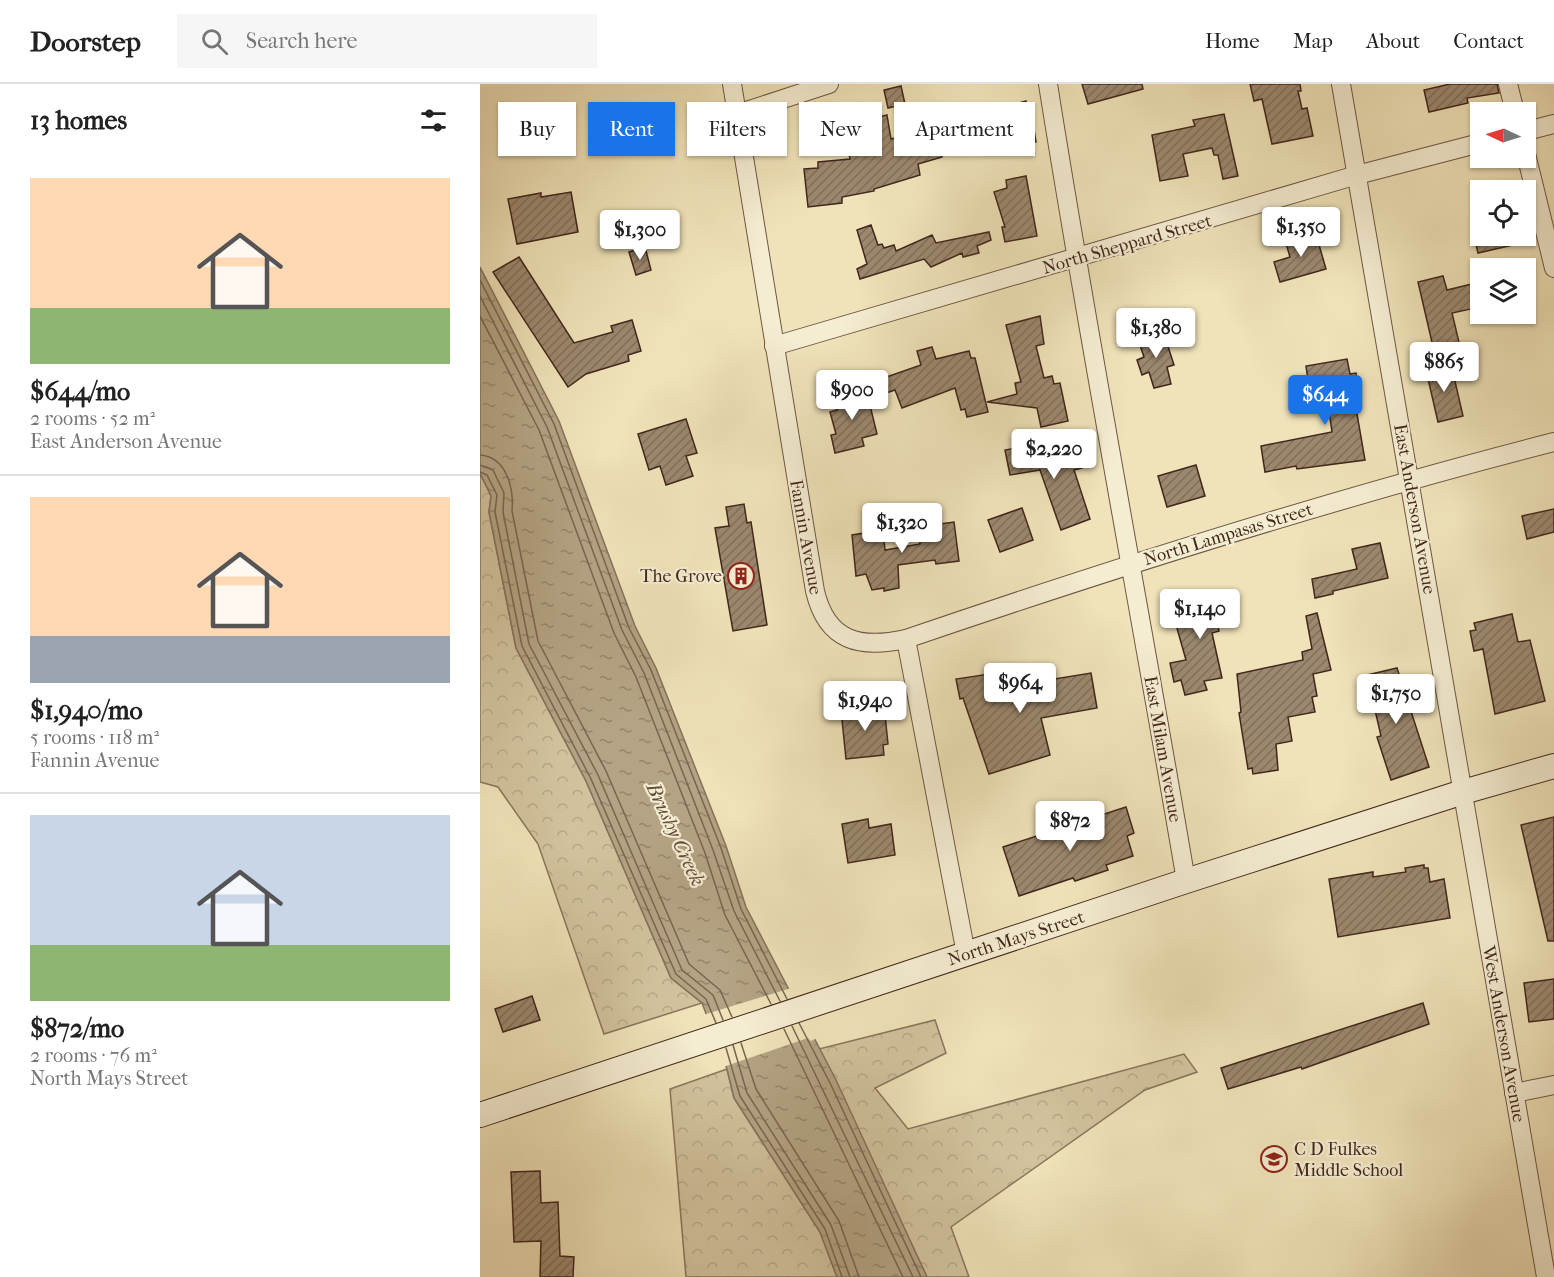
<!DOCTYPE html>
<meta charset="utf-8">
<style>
body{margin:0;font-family:"IM FELL French Canon",serif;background:#f6f6f6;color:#222;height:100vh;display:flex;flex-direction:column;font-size:22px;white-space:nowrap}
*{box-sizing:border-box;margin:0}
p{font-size:20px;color:#767676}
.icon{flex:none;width:33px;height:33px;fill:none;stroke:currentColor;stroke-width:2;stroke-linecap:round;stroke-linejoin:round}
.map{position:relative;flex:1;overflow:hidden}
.drawer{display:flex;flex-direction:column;background:#fff;width:480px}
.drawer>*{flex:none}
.top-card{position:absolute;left:18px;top:18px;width:570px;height:54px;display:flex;gap:12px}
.needle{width:39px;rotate:274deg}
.controls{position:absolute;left:990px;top:18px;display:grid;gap:12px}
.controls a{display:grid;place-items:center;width:66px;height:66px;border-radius:0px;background:#fff;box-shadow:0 2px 4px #0004;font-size:30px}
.price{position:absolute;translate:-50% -51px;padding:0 14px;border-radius:6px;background:#fff;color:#222;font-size:20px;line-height:39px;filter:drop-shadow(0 2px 3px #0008)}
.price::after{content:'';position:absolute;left:50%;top:36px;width:18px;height:14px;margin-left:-9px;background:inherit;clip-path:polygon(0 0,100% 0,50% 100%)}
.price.on{background:#1a73e8;color:#fff}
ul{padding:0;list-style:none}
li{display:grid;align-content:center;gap:12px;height:318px;padding:0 30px}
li+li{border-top:2px solid #e0e0e0}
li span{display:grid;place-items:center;height:186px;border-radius:0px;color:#555}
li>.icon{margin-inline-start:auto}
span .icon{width:108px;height:108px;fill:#fffc;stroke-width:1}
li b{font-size:26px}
h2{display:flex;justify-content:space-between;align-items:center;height:72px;padding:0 30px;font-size:26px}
.tag{padding:0 21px;border-radius:0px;background:#fff;box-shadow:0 2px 4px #0004;font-size:21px;line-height:54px}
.tag.on{background:#1a73e8;color:#fff}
header{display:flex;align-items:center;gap:36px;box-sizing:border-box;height:84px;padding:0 30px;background:#fff;border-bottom:2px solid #e0e0e0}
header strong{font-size:28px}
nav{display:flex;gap:33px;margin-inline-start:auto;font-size:21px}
.search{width:420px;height:54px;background:#f6f6f6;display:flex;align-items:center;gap:15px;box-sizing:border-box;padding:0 21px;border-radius:0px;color:#767676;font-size:22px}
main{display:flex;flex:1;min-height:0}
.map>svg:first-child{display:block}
.forest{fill:url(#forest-crowns);stroke:#8a745d;stroke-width:1.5}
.water{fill:url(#water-ripples);stroke:#86715a;stroke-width:1.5}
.pier{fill:#f0e3b9}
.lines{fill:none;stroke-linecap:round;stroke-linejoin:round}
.shore{stroke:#7a6450;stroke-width:1.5}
.building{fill:url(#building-hatch);stroke:#41261c;stroke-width:1.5}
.street-casing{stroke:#6d5543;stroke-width:20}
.secondary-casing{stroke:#41261c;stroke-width:26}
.street{stroke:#f5edd2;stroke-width:18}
.secondary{stroke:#f5edd2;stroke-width:24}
.labels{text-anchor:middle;stroke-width:4.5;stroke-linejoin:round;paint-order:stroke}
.street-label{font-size:18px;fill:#41261c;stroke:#f5edd2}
.poi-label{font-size:18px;fill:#41261c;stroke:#f5edd2;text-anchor:end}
.water-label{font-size:20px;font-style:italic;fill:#644c3b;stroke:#f5edd2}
</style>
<header>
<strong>Doorstep</strong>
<div class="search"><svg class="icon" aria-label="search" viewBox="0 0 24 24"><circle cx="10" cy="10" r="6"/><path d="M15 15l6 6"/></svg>Search here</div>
<nav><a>Home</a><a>Map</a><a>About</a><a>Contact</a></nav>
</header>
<main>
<section class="drawer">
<h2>13 homes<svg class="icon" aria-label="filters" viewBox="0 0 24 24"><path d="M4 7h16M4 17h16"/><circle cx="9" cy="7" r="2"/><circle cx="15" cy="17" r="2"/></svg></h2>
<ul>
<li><span style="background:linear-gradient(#ffd9b3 70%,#8fb573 0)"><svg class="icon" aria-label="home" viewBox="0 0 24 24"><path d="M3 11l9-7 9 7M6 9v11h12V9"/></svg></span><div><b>$644/mo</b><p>2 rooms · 52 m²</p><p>East Anderson Avenue</p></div></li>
<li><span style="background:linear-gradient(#ffd9b3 75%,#9aa5b1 0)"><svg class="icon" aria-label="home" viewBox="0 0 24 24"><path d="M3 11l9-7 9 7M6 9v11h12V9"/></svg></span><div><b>$1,940/mo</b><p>5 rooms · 118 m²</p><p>Fannin Avenue</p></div></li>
<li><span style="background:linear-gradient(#c9d6e8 70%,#8fb573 0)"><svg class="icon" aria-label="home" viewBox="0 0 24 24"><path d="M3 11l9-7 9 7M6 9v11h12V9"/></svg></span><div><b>$872/mo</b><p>2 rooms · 76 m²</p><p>North Mays Street</p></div></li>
</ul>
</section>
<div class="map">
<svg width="1074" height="1193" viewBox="0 0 1074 1193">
<defs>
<pattern id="forest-crowns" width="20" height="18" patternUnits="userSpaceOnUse" patternTransform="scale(1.5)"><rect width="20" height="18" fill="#d2c39e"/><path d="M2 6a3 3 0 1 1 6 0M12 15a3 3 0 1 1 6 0" fill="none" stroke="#b6a788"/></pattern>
<pattern id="water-ripples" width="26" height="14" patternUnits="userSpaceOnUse" patternTransform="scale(1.5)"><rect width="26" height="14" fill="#b4a384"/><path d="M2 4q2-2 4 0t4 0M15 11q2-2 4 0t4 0" fill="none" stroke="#94856b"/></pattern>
<pattern id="building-hatch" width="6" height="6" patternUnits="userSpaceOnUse" patternTransform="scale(1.5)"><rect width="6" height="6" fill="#9c886e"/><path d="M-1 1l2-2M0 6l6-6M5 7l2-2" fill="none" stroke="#816f5a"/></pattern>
</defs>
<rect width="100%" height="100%" fill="#f0e3b9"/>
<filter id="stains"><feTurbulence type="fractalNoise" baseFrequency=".00333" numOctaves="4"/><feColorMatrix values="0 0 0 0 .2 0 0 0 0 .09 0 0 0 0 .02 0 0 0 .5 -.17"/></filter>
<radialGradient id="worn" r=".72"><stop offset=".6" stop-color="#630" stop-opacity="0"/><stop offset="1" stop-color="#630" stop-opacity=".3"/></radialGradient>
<g class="forest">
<path d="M0,389L11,412L9,428L36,564L106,697L191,894L222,919L124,950L58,760L18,703L0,698Z"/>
<path d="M455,936L466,969L395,1004L428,1045L704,970L717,988L665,1006L471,1143L489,1193H447L339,965Z"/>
<path d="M247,985L254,1014L340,1148L357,1193H206L190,1005Z"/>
</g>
<path class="water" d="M0,183L79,337L155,542L176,584L246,762L266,823L356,996L447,1193H357L340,1148L254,1014L247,985L222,919L191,894L106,697L36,564L9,428L11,412L0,389Z"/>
<path class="pier" d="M311,904L337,954L331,957L328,954L243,983L223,931Z"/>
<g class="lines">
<g class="shore">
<path d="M0,196L74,340L149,544L171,586L241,764L261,825L307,915"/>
<path d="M0,212L67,343L142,546L164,589L233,766L254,827L300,917"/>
<path d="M0,232L59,346L134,549L156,593L225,769L245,831L291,920"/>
<path d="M0,371C27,373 34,405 32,427L58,557L126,687L209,880L240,906L252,933"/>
<path d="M0,381L13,386L24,409L23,428L49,560L118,691L202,886L233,911L243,936"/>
<path d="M0,388L7,391L17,411L15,428L42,562L111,695L196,890L226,915L236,939"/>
<path d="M319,939L350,999L441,1193"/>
<path d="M312,942L433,1193"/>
<path d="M304,945L423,1193"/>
<path d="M261,959L276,1005L359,1137L379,1193"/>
<path d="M253,961L267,1009L351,1141L370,1193"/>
<path d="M246,964L260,1012L345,1145L362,1193"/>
</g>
</g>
<g class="building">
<path d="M602,0H662L663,5L608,20Z"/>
<path d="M770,0H820L821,7H818L822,25L827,24L833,52L792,60L782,15L774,17Z"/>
<path d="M970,0H1017L1019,9L987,14L988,19L949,28L944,6Z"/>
<path d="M421,2L425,20L408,24L404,6Z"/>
<path d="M546,17L548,35L552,34L556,58L526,63L525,51L510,53L507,28Z"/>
<path d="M744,30L758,92L743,95L738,71H734L732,64L703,70L708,92L680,97L672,51L715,42L713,36Z"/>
<path d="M407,31L411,55L454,43L462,73L438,80L440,91L394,105V107L362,113V119L328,123L324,85L338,84V78L370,75L364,42Z"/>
<path d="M546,92L557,152L525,158L522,143H525L514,108L527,104L526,96Z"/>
<path d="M91,108L98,148L37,160L28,115L61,109V113Z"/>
<path d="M391,141L398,161L402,160L404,164L414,161L416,167L452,151L456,159L509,148L511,156L497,162L499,169L483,173L482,169L451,183L444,175L380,195L377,185L387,180L377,146Z"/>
<path d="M835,147L846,185L800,198L794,178L810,173L805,156Z"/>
<path d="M994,152H1046V158L998,169Z"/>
<path d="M165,163L171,186L156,191L149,168Z"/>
<path d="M39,173L94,259L133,248L131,242L152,236L161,267L148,271L149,277L106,290L88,303L13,188Z"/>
<path d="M963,192L967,206L1000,198V223L972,229L983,275L957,280L938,198Z"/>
<path d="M560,232L564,260L556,262L564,294L572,292L574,300L580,299L588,337L561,343L557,324L507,318L537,310L535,299L541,298L526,241Z"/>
<path d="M683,247L694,281L687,283L691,300L674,304L669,288L662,291L657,276L664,273L658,255Z"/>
<path d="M452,263L456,275L489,267L491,274H495L508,328L487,333L485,325L481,326L475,304L422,324L415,306L403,310L398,296L441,281L437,267Z"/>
<path d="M867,275L870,290L876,289L879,306L873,307L885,376L817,385L816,382L785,388L781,362L852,348L845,299L829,302L826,282Z"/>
<path d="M971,280L983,332L958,338L946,286Z"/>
<path d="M386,305L397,350L382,354L384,362L355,369L351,351L356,350L350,328L357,326L354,313Z"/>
<path d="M206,335L217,369L206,372L213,392L186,401L180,382L169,386L158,350Z"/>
<path d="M570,358L572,375L597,367L602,384L594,386L610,435L581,446L560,386L530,391L525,366Z"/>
<path d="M716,381L725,412L687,423L678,392Z"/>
<path d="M264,420L267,439L271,438L287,541L253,547L235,444L249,442L246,423Z"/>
<path d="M542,424L553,456L520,468L508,436Z"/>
<path d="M1074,425V448L1047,455L1042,432Z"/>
<path d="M474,438L479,477L456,480L455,476L418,481L419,504L404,507V504L392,506L386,490L376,492L372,451L403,446L405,466L440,460L438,443Z"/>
<path d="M900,459L908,494L853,507V510L835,514L832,495L877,485L872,465Z"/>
<path d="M748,507L755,533L737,538L739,547L732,549L742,594L724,597L727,606L705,611L701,596L694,598L690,579L706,576L691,523Z"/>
<path d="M837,529L851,586L833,590L837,612L832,613L835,628L808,633L812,657L796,660L798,686L773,690L772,684L768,685L759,629L761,628L757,590L823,576L822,568L832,565L826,532Z"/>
<path d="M1032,530L1038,558L1050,556L1065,617L1015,630L1003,565L994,567L990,547L996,546L994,539Z"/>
<path d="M917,584L949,683L911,696L897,653L901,652L887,591Z"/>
<path d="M516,589L517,598L549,594L550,599L611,589L617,624L561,634L570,671L509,690L483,614L480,615L476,595Z"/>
<path d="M404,621L408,660L403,661L404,671L366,675L361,626Z"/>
<path d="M646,723L654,749L647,752L653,772L626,781L628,786L595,797L593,794L539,812L523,763Z"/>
<path d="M1074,733V857H1068L1041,741Z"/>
<path d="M388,735L389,744L411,740L415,771L368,779L362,740Z"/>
<path d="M944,781V784H948L950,798L964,795L970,834L858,853L849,795L893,788V793L926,788L925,784Z"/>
<path d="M1074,895V935L1049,938L1044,899Z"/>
<path d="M52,912L60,936L23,948L15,925Z"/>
<path d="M943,919L949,940L822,985L821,983L748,1005L741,984Z"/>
<path d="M60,1087L61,1119L78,1118L80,1172L94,1173L93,1193H60L61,1157L34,1158L31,1088Z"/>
</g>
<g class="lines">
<defs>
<g id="street">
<path d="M252,0L335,507C347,558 380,565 426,555C640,482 855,414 1074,358"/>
<path d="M568,0C610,266 661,531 706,797"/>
<path d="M861,0L1066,1193"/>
<path d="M1028,0L1035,28"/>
<path d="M257,30L349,0"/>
<path d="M1046,47L1074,40"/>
<path d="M1046,70L1074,184"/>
<path d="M294,262L877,91L1000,59"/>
<path d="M426,555L486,870"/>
<path d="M1034,1009L1074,1001"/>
</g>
<path id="secondary" d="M0,1031L706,797L983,708L1074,682"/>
</defs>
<use href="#street" class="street-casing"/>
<use href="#secondary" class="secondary-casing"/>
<use href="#street" class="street"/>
<use href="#secondary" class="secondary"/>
</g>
<defs>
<symbol id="building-ring" viewBox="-11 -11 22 22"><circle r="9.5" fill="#f5edd2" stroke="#8f2418" stroke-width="1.5"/><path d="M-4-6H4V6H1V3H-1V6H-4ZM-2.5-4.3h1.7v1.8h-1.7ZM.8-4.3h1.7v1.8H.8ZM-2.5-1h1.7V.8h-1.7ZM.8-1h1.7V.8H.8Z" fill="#8f2418"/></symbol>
<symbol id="school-ring" viewBox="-11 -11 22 22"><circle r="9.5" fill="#f5edd2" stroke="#8f2418" stroke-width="1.5"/><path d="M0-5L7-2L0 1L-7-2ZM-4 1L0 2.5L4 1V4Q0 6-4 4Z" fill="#8f2418"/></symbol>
</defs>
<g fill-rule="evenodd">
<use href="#building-ring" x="246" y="477" width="30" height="30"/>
<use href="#school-ring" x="779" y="1060" width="30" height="30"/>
</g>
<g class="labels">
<g class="street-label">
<text transform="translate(647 160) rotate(-16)" y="6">North Sheppard Street</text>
<text transform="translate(935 425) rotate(80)" y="6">East Anderson Avenue</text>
<text transform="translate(748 450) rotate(-17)" y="6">North Lampasas Street</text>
<text transform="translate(326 453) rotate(80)" y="6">Fannin Avenue</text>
<text transform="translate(683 665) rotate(80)" y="6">East Milam Avenue</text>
<text transform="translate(536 854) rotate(-18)" y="6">North Mays Street</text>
<text transform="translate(1024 950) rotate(80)" y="6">West Anderson Avenue</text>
</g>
<g class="poi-label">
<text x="242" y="498">The Grove</text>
<text x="814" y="1071" text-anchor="start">C D Fulkes<tspan x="814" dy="21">Middle School</tspan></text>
</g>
<g class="water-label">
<text transform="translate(196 750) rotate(65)" y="7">Brushy Creek</text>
</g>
</g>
<rect width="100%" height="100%" filter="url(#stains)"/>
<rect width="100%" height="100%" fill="url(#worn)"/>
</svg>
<div class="controls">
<a><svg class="needle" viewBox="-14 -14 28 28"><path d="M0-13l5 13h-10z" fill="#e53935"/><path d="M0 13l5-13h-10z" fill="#767676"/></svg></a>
<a><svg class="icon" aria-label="locate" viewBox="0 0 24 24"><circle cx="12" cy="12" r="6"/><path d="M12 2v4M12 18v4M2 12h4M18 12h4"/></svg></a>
<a><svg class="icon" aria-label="layers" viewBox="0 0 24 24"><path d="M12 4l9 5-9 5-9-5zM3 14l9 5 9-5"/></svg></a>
</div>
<b class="price" style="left:821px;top:174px">$1,350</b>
<b class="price" style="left:160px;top:177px">$1,300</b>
<b class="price" style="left:676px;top:275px">$1,380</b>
<b class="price" style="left:964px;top:309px">$865</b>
<b class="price" style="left:372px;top:337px">$900</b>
<b class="price on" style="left:845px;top:342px">$644</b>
<b class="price" style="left:574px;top:396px">$2,220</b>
<b class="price" style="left:422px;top:470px">$1,320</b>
<b class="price" style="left:720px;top:556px">$1,140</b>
<b class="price" style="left:540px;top:630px">$964</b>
<b class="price" style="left:916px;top:641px">$1,750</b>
<b class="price" style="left:385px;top:648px">$1,940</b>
<b class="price" style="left:590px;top:768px">$872</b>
<div class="top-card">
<a class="tag">Buy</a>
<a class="tag on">Rent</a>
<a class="tag">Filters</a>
<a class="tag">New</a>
<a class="tag">Apartment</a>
</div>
</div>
</main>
